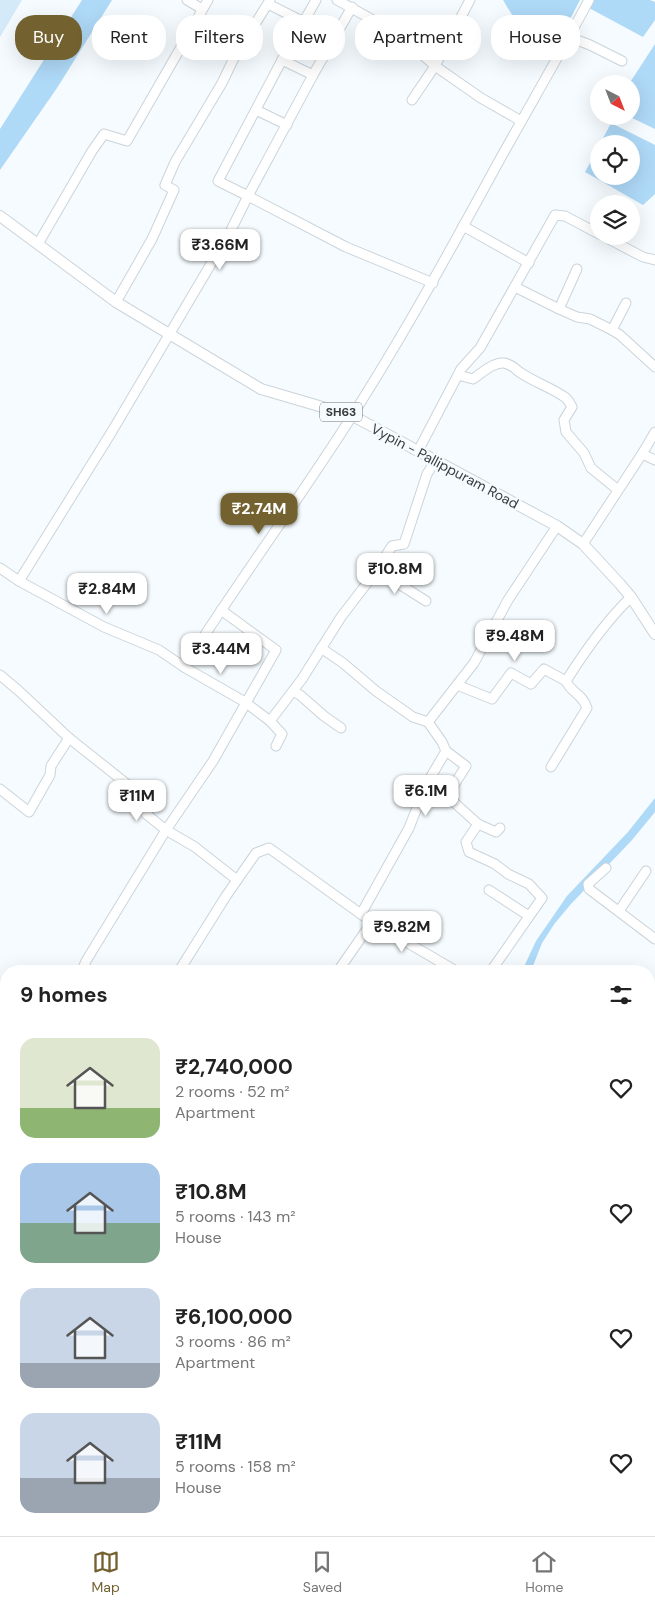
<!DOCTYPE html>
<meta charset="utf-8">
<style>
body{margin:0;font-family:"DM Sans",sans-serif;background:#f6f6f6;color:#222;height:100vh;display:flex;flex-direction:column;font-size:19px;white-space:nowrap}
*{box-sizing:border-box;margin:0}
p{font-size:16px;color:#767676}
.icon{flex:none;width:28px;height:28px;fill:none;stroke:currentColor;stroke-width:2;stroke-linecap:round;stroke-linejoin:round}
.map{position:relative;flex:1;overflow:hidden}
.side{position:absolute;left:0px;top:965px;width:655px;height:571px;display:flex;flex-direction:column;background:#fff;border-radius:20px 20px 0 0;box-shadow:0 5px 20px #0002}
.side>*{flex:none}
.banner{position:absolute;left:15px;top:15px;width:625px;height:45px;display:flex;gap:10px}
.needle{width:32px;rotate:138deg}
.fabs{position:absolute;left:590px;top:75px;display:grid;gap:10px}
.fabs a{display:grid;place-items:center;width:50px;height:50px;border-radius:50%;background:#fff;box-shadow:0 5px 20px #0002;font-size:25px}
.price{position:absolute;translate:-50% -42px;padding:0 11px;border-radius:10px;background:#fff;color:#222;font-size:16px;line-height:32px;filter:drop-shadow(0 1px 2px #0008)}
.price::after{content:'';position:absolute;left:50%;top:30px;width:15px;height:11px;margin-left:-8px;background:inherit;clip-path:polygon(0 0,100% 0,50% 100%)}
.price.on{background:#746130;color:#fff}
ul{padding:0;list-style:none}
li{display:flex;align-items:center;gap:15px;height:125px;padding:0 20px}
li span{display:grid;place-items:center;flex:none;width:140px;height:100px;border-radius:15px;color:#555}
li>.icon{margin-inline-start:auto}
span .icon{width:60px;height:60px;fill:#fffc;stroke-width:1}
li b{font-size:21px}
h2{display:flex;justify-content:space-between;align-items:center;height:60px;padding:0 20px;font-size:21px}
.tag{padding:0 18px;border-radius:20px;background:#fff;box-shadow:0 5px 20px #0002;font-size:18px;line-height:45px}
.tag.on{background:#746130;color:#fff}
.tab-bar{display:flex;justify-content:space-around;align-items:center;height:70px;border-top:1px solid #e0e0e0;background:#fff;font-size:14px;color:#767676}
.tab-bar a{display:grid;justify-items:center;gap:2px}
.tab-bar .on{color:#746130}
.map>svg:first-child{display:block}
.green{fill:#d4eaf9}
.water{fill:#aed9f7}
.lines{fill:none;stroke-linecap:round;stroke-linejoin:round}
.canal{stroke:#aed9f7;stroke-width:9}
.minor-casing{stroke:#cbd4da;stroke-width:11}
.major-casing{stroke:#cbd4da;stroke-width:12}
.minor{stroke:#fff;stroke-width:9}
.major{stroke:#fff;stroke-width:10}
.labels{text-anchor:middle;stroke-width:5;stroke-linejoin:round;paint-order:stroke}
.shield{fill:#f5fbfe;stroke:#707577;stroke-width:1}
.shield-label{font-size:12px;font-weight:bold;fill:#373b3d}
.street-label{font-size:14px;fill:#373b3d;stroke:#f5fbfe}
</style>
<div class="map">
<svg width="655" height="1536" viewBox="0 0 655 1536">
<rect width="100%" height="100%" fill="#f5fbfe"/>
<path class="green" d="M0,0H22L0,37Z"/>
<g class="water">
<path d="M82,0H112L57,88L0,170V129Z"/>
<path d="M503,0H580L562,35L514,18Z"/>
<path d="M593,0H650L655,2V20L643,37L589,8Z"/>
<path d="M655,44V129L628,116H631V84H629Z"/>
<path d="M611,123L655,145V194L643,205L585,172L599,146V176H631V144H600Z"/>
<path d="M655,798V812L632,840L571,904L555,923L542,943L531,971H522L536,941L567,896L628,832Z"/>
<path d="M6,1008V1109L0,1104V1011Z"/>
<path d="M0,1108L6,1113V1142L0,1154Z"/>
<path d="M6,1153V1216L5,1218L0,1215V1163Z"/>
<path d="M0,1227L6,1229V1393L0,1390Z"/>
<path d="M6,1433V1530H60L61,1534L63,1536H0V1440Z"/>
<path d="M652,1496L655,1499V1536H626L627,1530H649V1500Z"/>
<path d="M112,1530H150L156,1536H107Z"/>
<path d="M153,1530H200L196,1536H161Z"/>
<path d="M327,1530H393L387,1536H323Z"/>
<path d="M395,1530H477L484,1536H390Z"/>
<path d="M482,1530H604L600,1536H489Z"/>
</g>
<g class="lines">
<g class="canal">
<path d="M649,1483L655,1474"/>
<path d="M608,1536L612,1530"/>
</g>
<defs>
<g id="minor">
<path d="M187,0L202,9"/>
<path d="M316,0L282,60L218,181L248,196L313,75L352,7"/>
<path d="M337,0L400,35L435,66L481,98L521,121"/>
<path d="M268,4L304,22"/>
<path d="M190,31L234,58"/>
<path d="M569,37L590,45L622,61"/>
<path d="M282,60L313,75"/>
<path d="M412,100L435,66L470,0"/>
<path d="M256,110L287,125"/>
<path d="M463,226L529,263"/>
<path d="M603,236L643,257L655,260"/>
<path d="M38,244L92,151L104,134L127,141L208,0"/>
<path d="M515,287L559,309L577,317L590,319L612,330L620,335L655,367"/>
<path d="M116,302L152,239L174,190L165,185L175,162L222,83L234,58L270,0"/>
<path d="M559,309L577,269"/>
<path d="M612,330L626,303"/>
<path d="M458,375L473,379C482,373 493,362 504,363C509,364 515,368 518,371C533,382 551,387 566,398C569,401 570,403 572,407L564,420L566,432L584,453L591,468L618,490"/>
<path d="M418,451L461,369L480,348L555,215L565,216L599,234"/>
<path d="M642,454L655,460"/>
<path d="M583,544L642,454L655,432"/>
<path d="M0,568L19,581L104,627L159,650L184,667L245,702L270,721L282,734L276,746"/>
<path d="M377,570L426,601"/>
<path d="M19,581L111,433L231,230L248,196L346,247L433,283"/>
<path d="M321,648L343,663L376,691L413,717L428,722L442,742L446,751L426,785L409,828L361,914"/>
<path d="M184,667C238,582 298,501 352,416C405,333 452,247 499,161C529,107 560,54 589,0"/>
<path d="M0,675L19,691L69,738L152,804L146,814L166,830L195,847L237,880"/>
<path d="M457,685L492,699L511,673L531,684L544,669L566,681"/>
<path d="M293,691L300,695L324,716L341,728"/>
<path d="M270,721L302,679L341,617L374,574L392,546L404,544L427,474L436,460"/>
<path d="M428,722L474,663L508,600L557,526"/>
<path d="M446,751L466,766L447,796L478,824L496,832L500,828"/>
<path d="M551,767L587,708C582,693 572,694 566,681C585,651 605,622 631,597"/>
<path d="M0,789L29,812L50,775L51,766L69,738"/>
<path d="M478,824L466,842L469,852L495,864L508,874L529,884L542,898L491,971"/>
<path d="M606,868L588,884L589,889L655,939"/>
<path d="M489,890L529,916"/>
<path d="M619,911L646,871"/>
<path d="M82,971L86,961L166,830L213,761L276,650L221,610"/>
<path d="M179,971L226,896L256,853L269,848L372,922L456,971"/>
<path d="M338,971L372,922"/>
<path d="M649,1070L655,1059"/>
<path d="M649,1098L655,1104"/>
<path d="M649,1156L655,1148"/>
<path d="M0,1228H6"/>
<path d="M0,1423L6,1415"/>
</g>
<path id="major" d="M0,216L116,302L261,389L353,416L557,526L583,544L620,584L631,597L655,634"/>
</defs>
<use href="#minor" class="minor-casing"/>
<use href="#major" class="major-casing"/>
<use href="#minor" class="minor"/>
<use href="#major" class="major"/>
</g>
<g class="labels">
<rect class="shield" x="320" y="402.5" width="42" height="19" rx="4"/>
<g class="shield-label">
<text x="341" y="416">SH63</text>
</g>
<g class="street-label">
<text transform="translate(445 466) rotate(28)" y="5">Vypin - Pallippuram Road</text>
</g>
</g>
</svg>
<div class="fabs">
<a><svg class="needle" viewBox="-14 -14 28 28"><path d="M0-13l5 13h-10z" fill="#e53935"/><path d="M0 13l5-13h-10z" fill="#767676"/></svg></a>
<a><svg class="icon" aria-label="locate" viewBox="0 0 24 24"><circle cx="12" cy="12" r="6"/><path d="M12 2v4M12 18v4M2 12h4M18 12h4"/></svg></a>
<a><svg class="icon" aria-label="layers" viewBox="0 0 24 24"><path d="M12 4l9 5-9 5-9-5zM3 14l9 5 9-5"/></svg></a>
</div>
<b class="price" style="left:220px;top:271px">₹3.66M</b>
<b class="price on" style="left:259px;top:535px">₹2.74M</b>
<b class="price" style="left:395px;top:595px">₹10.8M</b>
<b class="price" style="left:107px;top:615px">₹2.84M</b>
<b class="price" style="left:515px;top:662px">₹9.48M</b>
<b class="price" style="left:221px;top:675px">₹3.44M</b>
<b class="price" style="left:426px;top:817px">₹6.1M</b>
<b class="price" style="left:137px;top:822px">₹11M</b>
<b class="price" style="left:402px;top:953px">₹9.82M</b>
<div class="banner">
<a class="tag on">Buy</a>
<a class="tag">Rent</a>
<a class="tag">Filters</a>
<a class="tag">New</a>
<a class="tag">Apartment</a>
<a class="tag">House</a>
</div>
<section class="side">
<h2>9 homes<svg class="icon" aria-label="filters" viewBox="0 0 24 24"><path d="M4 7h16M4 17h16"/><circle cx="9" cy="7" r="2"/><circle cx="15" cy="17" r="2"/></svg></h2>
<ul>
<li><span style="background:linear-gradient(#dfe7d0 70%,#8fb573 0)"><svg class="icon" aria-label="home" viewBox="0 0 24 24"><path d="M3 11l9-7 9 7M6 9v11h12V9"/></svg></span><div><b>₹2,740,000</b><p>2 rooms · 52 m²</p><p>Apartment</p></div><svg class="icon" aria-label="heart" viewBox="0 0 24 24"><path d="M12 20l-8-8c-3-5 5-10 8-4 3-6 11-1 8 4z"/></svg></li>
<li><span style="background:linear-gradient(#a9c7e8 60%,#7fa58c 0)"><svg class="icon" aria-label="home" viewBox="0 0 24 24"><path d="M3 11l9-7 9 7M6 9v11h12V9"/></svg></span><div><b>₹10.8M</b><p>5 rooms · 143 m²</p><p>House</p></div><svg class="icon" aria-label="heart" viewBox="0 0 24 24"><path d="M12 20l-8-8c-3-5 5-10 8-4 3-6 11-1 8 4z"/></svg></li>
<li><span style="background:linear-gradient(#c9d6e8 75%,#9aa5b1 0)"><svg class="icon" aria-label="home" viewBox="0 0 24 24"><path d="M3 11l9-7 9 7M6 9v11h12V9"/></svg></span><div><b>₹6,100,000</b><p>3 rooms · 86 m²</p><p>Apartment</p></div><svg class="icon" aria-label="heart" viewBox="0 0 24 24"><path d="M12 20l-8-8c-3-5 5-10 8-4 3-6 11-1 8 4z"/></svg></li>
<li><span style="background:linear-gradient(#c9d6e8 65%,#9aa5b1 0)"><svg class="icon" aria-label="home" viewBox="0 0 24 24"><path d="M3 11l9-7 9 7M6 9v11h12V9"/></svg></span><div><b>₹11M</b><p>5 rooms · 158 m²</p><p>House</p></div><svg class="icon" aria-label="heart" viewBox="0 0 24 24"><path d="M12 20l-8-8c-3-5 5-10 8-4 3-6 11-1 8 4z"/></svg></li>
</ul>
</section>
</div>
<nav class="tab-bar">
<a class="on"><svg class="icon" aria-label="map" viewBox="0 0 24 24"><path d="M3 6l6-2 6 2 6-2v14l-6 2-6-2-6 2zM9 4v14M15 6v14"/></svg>Map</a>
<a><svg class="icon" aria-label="saved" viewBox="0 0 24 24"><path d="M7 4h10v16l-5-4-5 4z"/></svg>Saved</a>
<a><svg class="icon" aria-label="home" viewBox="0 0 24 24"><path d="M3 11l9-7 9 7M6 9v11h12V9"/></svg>Home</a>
</nav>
